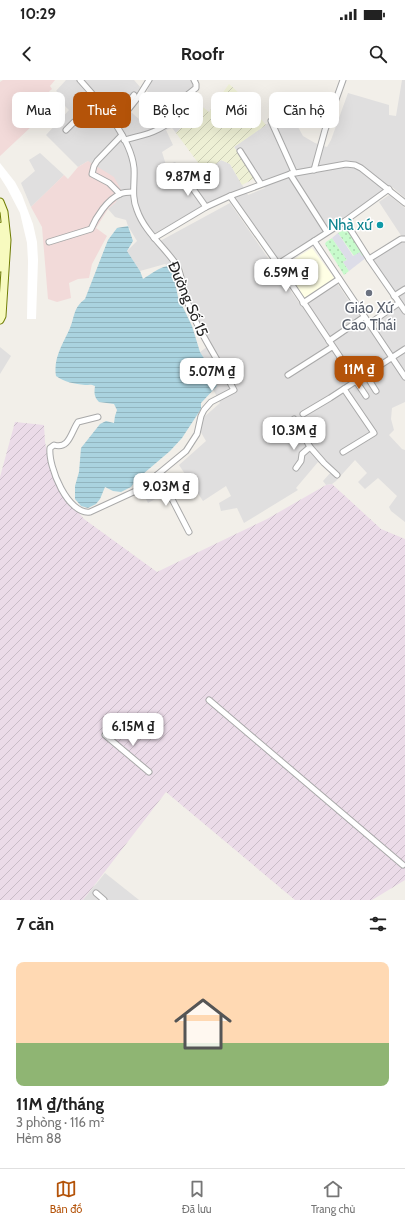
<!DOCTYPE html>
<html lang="vi">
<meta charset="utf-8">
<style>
body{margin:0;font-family:Cabin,sans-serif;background:#f2f2f2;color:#222;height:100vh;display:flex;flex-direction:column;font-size:15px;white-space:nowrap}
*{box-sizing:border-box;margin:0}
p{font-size:13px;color:#767676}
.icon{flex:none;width:22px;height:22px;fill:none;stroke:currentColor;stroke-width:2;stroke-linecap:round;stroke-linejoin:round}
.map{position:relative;height:820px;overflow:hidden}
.details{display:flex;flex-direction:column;background:#fff;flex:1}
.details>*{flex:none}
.guide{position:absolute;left:12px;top:12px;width:381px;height:36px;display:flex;gap:8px}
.price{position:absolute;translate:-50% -34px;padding:0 9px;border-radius:8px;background:#fff;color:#222;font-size:13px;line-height:26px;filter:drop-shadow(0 1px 2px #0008)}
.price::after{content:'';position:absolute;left:50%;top:24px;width:12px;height:9px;margin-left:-6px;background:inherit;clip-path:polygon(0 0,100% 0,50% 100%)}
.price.on{background:#b45309;color:#fff}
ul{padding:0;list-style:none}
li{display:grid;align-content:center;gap:8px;height:212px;padding:0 16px}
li+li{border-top:1px solid #e0e0e0}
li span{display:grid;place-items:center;height:124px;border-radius:8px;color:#555}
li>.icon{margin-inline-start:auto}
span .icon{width:72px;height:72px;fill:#fffc;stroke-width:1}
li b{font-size:17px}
h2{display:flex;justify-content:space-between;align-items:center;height:48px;padding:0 16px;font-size:17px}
.tag{padding:0 14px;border-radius:8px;background:#fff;box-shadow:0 4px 16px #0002;font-size:14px;line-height:36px}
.tag.on{background:#b45309;color:#fff}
.status{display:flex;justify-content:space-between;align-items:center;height:28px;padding:0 20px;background:#fff;direction:ltr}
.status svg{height:11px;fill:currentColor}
header{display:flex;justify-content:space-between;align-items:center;height:52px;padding:0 16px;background:#fff;font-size:18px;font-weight:700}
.dock{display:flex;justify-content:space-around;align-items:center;height:56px;border-top:1px solid #e0e0e0;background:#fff;font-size:11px;color:#767676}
.dock a{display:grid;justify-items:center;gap:2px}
.dock .on{color:#b45309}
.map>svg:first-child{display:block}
.residential{fill:#e0dfdf}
.commercial{fill:#f2dad9}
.industrial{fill:url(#industrial-furrows)}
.education{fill:#ffffe5}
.farmland{fill:url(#farmland-furrows)}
.park{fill:url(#park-dots)}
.plaza{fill:#dddde8}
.water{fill:url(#water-rules)}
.pier{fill:#fff}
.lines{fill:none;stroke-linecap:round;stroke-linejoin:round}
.minor-casing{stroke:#a9a9a9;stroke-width:7}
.secondary-casing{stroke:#707d05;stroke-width:9}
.minor{stroke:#fff;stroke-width:5}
.secondary{stroke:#f7fabf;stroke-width:7}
.culture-dot{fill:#0f9aa8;stroke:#fff;stroke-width:1.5}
.worship-dot{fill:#6b7280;stroke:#fff;stroke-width:1.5}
.labels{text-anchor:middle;stroke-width:3;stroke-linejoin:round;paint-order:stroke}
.culture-label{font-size:15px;fill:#0d838f;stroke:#fff;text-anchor:end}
.street-label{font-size:15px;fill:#222;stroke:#fff}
.worship-label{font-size:15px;fill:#5b616d;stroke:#fff}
</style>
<div class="status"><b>10:29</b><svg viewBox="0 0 49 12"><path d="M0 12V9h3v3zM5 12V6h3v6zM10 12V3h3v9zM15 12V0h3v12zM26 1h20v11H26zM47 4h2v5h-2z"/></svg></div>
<header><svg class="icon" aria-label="back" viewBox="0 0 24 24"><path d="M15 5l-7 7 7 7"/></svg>Roofr<svg class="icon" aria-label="search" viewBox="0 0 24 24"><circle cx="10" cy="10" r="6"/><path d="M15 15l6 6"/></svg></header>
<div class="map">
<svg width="405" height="820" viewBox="0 0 405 820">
<defs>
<pattern id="industrial-furrows" width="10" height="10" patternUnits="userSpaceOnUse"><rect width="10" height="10" fill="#ebdbe8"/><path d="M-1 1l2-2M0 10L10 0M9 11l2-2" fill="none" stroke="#c9bcc7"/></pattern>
<pattern id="farmland-furrows" width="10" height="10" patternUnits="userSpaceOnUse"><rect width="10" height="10" fill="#eef0d5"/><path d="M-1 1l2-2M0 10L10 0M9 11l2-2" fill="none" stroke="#ccceb7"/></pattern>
<pattern id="park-dots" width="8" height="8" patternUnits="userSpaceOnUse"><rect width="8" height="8" fill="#c8facc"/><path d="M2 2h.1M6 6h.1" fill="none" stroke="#acd6af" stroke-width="1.8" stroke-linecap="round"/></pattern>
<pattern id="water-rules" width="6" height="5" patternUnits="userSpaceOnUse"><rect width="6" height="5" fill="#aad3df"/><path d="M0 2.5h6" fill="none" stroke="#92b5bf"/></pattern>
</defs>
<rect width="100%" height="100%" fill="#f2efe9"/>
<g class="residential">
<path d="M66,0H134L140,7L134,19L114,37L120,45L131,32L140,40L150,36L159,30L147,11L152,0H199L191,16L199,30L176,53L172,48L166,50L173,65L162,72L166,85L175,82L186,95L193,100L221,80L230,84L248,115L265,108L234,67L288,29L303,56L315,63L327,67L331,60L348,13L389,25V35L396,36L402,0H405V118L391,106L277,182L238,124L228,113L199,128L150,156L174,184L171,188L165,184L140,191L127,171L137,161L128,146L126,140L115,137L108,129L116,122L88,81L78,87L46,55L69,30L63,24L65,18L56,11Z"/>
<path d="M40,73L64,95L31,127L21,103L35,91L29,80Z"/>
<path d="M389,115L405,128V322L392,328L391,339L394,350L389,355L402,369L405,370V442L391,431L389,427L397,416L378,398L365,409L358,402L367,393L355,380L336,401L332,404L326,405L323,401L331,392L318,382L296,408L298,410L244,443L237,428L221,431L219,423L231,416L226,406L203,421L179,385L206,361L196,344L220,323L213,309L217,306L209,286L200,272L211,264L190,223L183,189L160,161L230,123L302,227L337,203L368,249L402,224L372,180L404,160L379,122Z"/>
<path d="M0,267L11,276L0,294Z"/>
<path d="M149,403L157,418L148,423L141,409Z"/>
<path d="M105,793L139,820H83Z"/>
</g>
<g class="commercial">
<path d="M3,0H55L50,6L52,9L21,37L33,45L0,76V2Z"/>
<path d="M88,81L114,97L121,110L116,122L108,129L96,148L107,156L92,184L89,198L78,199L69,203L71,218L57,222L48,219L42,147L31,127L64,95L68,99L78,87Z"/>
</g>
<path class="industrial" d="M15,342L44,345L45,362L50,388L58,405L77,431L84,439L157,492L267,439L326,405L332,404L381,449L405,459V800L372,820H295L166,712L83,820H0V397Z"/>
<path class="education" d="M312,168L335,199L301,220L280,188Z"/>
<path class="farmland" d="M229,4L240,14L266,45L234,67L257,97L242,105L230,84L221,80L205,92L176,53L199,30L200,25L209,32Z"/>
<g class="park">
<path d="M347,148L365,174L362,176H354L338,153Z"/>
<path d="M332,158L347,180L343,182L349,191L344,195L325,164L326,162Z"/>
</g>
<path class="plaza" d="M338,153L353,176L360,172L362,176L365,174L367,177L349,191L343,182L347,180L332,158Z"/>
<path class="water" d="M128,146L133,161L127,171L140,191L143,199C151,194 158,188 167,186L173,193L178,217L192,246L200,272L209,286L217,306L201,323V329L182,358L170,371L136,400L131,407L121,412L113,411L105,407L100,419L96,424L88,428L81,426L75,419V406L79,392L81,368L100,344L106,341L114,343L115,336L117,330L114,324L99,322C94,317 94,313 95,306C91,304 89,305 85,305C75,304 64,302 56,296C53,278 63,264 70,248C75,236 73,228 85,219L108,160L117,148Z"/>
<path class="pier" d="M0,83L15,102L22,115L33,144L37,162L38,180L36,239H27L28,181L27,163L20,133L7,108L0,97Z"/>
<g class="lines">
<defs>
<g id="minor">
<path d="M80,0C100,22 131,58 134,88C135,103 131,116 137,130C145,153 166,168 178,187C183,201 184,215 190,229C202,257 220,283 234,310L211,322L204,330L201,336L197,354L186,371L140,409L90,432C68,435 48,387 50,368L54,365C69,370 71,352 78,342L98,337"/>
<path d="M78,33L98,20"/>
<path d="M110,36L127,24L134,15"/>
<path d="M271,41L294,92"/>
<path d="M116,45L139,16L149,0"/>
<path d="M66,50L74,42L81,44L86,42L105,28"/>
<path d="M124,60C145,55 160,52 176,37V35L172,29V27L196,8V4L194,0"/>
<path d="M240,71L261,104"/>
<path d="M314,90L325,50L343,0"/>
<path d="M290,94L327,152"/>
<path d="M184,96L206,127"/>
<path d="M120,114L109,103L92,94L94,86L97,81L122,55"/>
<path d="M230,116L278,184L366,316"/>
<path d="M345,141L389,109"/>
<path d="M154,158L206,127L230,116L290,94L346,84L355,85L361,88L405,123"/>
<path d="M49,162L91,149C96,137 107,120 120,114C124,112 129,112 133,112"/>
<path d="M369,179L401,159H405"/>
<path d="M278,184L314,161"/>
<path d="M394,216L405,209"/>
<path d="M303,223L339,199"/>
<path d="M405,231L369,179L345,141L314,161L405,297"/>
<path d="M369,244L399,223"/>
<path d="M329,261L364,237"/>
<path d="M288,295L332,267"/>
<path d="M366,295L376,311"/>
<path d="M303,334L330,318L405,269"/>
<path d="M294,339L310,367L324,383L337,395"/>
<path d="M343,372L374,353L344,309"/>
<path d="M296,388L301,381L302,374L310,367"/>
<path d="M157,395L173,421L189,452"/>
<path d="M209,620L403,785"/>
<path d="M105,655L149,692"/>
<path d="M96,813L104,820"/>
</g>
<g id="secondary">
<path d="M0,122L4,132L7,160L2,236L0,240"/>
<path d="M1,188L2,146"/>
</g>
</defs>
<use href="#minor" class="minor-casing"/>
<use href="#secondary" class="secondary-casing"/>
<use href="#minor" class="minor"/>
<use href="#secondary" class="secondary"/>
</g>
<circle class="culture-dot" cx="380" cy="145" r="4"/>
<circle class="worship-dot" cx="369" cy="213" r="4"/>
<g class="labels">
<g class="culture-label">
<text x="372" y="150">Nhà xứ</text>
</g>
<g class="street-label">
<text transform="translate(188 219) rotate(67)" y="5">Đường Số 15</text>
</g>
<g class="worship-label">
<text x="369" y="233">Giáo Xứ<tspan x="369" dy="17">Cao Thái</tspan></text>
</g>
</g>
</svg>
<b class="price" style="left:188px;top:117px">9.87M ₫</b>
<b class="price" style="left:286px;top:213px">6.59M ₫</b>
<b class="price on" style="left:359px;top:310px">11M ₫</b>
<b class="price" style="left:212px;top:312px">5.07M ₫</b>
<b class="price" style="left:294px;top:371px">10.3M ₫</b>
<b class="price" style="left:166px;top:427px">9.03M ₫</b>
<b class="price" style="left:133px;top:667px">6.15M ₫</b>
<div class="guide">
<a class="tag">Mua</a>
<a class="tag on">Thuê</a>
<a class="tag">Bộ lọc</a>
<a class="tag">Mới</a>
<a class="tag">Căn hộ</a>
</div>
</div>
<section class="details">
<h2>7 căn<svg class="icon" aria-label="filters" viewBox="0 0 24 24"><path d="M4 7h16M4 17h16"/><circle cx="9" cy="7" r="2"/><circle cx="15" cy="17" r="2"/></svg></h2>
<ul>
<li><span style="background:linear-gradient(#ffd9b3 65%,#8fb573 0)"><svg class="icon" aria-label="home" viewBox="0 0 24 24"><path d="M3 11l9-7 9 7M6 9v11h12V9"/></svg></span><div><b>11M ₫/tháng</b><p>3 phòng · 116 m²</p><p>Hẻm 88</p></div></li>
</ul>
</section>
<nav class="dock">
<a class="on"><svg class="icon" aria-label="map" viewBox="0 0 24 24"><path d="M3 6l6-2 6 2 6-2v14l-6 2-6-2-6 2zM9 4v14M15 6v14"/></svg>Bản đồ</a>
<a><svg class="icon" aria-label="saved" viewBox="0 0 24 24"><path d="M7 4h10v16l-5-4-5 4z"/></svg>Đã lưu</a>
<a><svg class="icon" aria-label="home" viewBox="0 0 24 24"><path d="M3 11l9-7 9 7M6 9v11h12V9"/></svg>Trang chủ</a>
</nav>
